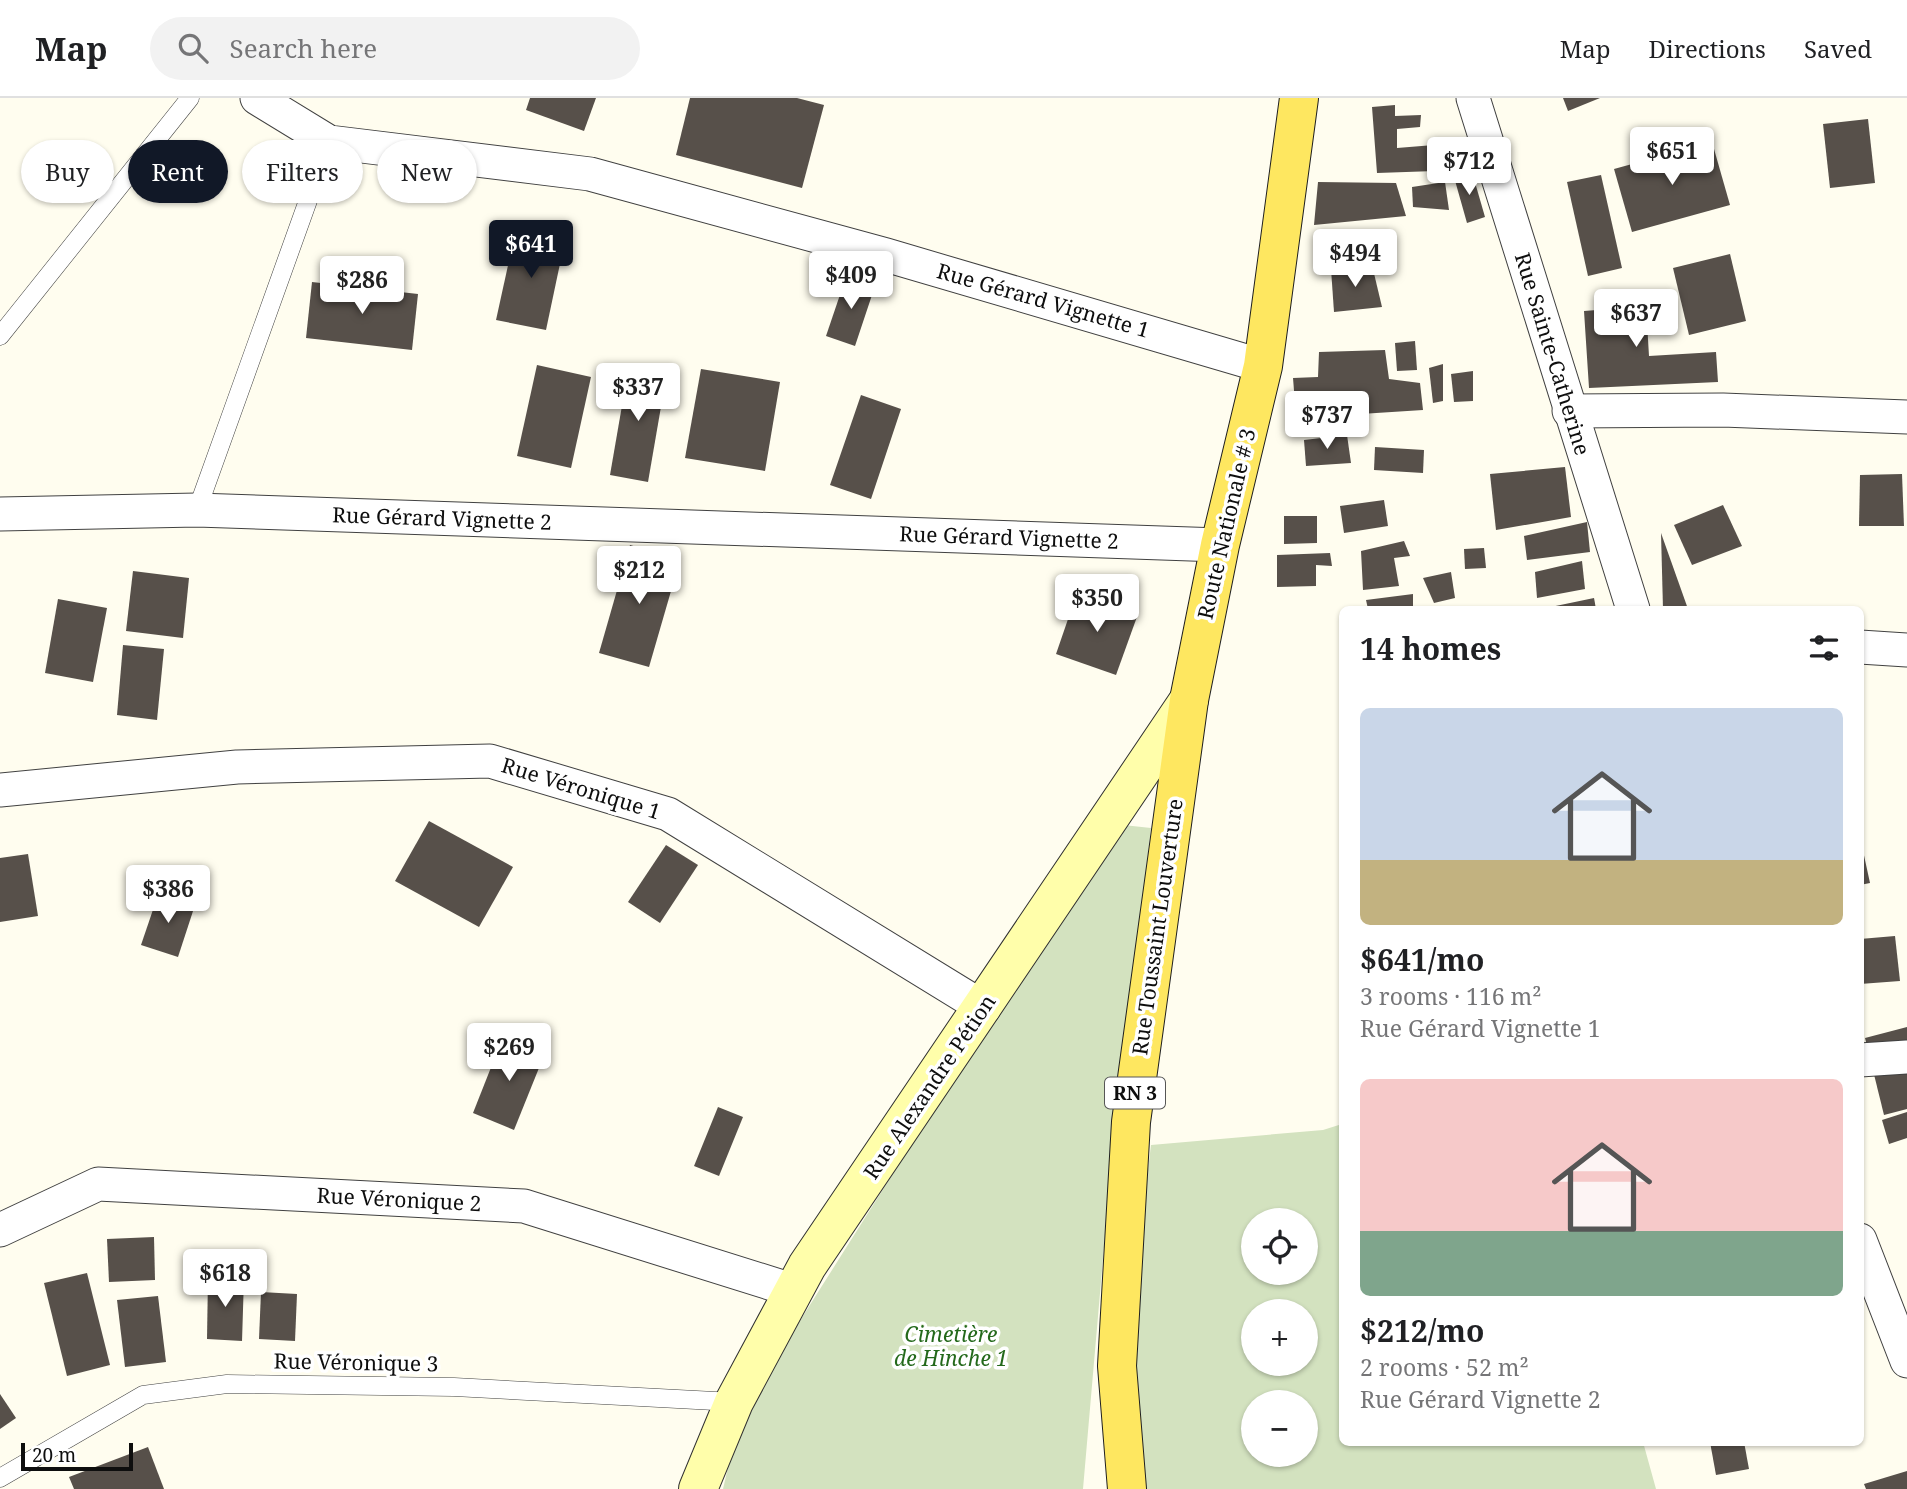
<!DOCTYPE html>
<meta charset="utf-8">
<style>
body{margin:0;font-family:"Noto Serif",serif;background:#f2f2f2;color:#202124;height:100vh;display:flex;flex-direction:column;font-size:26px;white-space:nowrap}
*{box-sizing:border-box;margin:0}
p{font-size:23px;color:#757577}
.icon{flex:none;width:38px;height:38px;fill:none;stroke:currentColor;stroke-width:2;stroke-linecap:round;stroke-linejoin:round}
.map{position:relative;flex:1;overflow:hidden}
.details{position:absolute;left:1339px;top:508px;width:525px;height:840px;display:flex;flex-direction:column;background:#fff;border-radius:10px;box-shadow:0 2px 5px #0004}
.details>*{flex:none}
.top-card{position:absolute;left:21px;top:42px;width:665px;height:63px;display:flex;gap:14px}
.buttons{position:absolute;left:1241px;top:1110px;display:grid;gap:14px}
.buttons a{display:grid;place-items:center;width:77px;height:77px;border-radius:50%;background:#fff;box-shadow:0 2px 5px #0004;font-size:35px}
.scale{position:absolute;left:21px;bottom:18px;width:112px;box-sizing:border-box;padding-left:7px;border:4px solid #0e0e0e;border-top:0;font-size:19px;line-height:24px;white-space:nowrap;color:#0e0e0e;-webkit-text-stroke:5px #fff;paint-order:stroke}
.price{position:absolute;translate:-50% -60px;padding:0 16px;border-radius:7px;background:#fff;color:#222;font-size:23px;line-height:46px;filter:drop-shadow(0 2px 4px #0008)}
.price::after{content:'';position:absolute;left:50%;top:42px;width:21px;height:16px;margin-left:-10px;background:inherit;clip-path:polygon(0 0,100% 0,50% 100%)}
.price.active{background:#111827;color:#fff}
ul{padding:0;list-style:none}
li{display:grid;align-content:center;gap:14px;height:371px;padding:0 21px}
li span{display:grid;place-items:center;height:217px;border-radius:10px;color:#555}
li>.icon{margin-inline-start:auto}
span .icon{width:126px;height:126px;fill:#fffc;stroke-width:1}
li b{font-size:30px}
h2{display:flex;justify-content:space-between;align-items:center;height:84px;padding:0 21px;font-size:30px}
.tag{padding:0 24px;border-radius:32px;background:#fff;box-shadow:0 2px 5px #0004;font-size:24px;line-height:63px}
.tag.active{background:#111827;color:#fff}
header{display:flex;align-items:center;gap:42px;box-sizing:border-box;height:98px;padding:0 35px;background:#fff;border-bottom:2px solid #e0e0e0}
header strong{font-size:33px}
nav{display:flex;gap:38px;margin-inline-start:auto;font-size:24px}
.search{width:490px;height:63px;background:#f2f2f2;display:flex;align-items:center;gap:18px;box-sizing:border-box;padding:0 24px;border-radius:38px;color:#757577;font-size:26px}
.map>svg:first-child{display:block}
.cemetery{fill:#d3e2bf;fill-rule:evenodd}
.building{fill:#57504a}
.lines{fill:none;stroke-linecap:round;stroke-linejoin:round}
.lane-casing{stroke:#414141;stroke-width:19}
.street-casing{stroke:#414141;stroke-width:35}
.secondary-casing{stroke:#303030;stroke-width:40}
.primary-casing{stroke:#1f1f1f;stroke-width:40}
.lane{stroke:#fff;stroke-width:18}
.street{stroke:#fff;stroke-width:33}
.secondary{stroke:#fffeaa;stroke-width:38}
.primary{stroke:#fee760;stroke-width:38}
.labels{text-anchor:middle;stroke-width:7;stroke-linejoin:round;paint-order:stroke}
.shield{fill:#fff;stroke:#565656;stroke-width:2}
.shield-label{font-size:19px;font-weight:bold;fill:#0e0e0e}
.street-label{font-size:21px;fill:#0e0e0e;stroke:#fff}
.park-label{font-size:21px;font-style:italic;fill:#24691b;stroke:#fff}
</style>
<header>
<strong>Map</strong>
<div class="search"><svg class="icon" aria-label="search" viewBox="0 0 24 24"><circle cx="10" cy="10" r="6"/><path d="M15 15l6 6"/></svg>Search here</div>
<nav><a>Map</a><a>Directions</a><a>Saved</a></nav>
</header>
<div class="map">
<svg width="1907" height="1391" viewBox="0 0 1907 1391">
<rect width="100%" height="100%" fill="#fffdef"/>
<g class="cemetery">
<path d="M1114,726L1151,730L1112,1057L1083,1391H723L736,1335L753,1297Z"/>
<path d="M1342,1026V1344H1643L1656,1391H1125L1116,1336L1151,1047L1323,1032ZM1253,1122H1306V1174H1253ZM1253,1213H1306V1265H1253ZM1253,1304H1306V1356H1253Z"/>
</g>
<g class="building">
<path d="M530,0H596L584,33L526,12Z"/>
<path d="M690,0H797L824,7L802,90L676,57Z"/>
<path d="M1563,0H1600L1568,13Z"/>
<path d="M1395,7V18L1421,17L1420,29L1397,31V50L1434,47L1435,73L1377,75L1372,9Z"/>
<path d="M1868,21L1875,85L1830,90L1823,26Z"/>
<path d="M1712,44L1730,107L1632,134L1614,71Z"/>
<path d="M1472,74L1485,119L1467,125L1454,79Z"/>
<path d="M1601,77L1622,170L1588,178L1567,84Z"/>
<path d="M1318,84L1396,85L1406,118L1314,127Z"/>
<path d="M1445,84L1449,112L1413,109L1412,89Z"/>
<path d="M516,131L565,142L546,232L496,222Z"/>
<path d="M1730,156L1746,223L1689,237L1673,170Z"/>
<path d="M1372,167L1382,209L1334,214L1331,171Z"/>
<path d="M846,179L875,188L855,248L826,238Z"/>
<path d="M312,184L418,196L412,252L306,240Z"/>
<path d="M1645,191L1649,258L1716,254L1718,284L1589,290L1584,213L1610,211L1609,193Z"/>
<path d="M1415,243L1417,272L1397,273L1395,245Z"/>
<path d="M1385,252L1389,281L1420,285L1423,312L1345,317L1346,326L1297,330L1293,280L1318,279L1319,254Z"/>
<path d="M1443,266V303L1433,305L1429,270Z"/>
<path d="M537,267L591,279L571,370L517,358Z"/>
<path d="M629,267L667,274L648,384L610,377Z"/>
<path d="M701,271L780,284L765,373L685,360Z"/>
<path d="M1473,273V303L1454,304L1451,276Z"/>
<path d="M861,297L901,311L871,401L830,387Z"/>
<path d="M1347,337L1351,365L1306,368L1304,342Z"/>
<path d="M1375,349L1424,352L1423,375L1374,372Z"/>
<path d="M1565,369L1571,419L1496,432L1490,376Z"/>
<path d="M1902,376L1904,428H1859L1860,377Z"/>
<path d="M1384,402L1388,428L1344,435L1340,408Z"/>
<path d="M1723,407L1742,448L1692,467L1674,427Z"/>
<path d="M1284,418H1317V445L1284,446Z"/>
<path d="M1587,424L1590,454L1527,462L1524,438Z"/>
<path d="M1661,435L1688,511H1663Z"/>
<path d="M1404,443L1410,458L1394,460L1399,488L1363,492L1361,453Z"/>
<path d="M630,447L680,462L649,569L599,555Z"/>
<path d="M1484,450L1486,470L1465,471L1464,451Z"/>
<path d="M1330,455L1332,468L1316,467V488L1277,489V457Z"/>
<path d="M1582,463L1585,491L1537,500L1535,474Z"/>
<path d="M133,473L189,480L183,540L126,533Z"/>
<path d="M1451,474L1455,500L1434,505L1423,480Z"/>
<path d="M1077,495L1138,516L1116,577L1056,556Z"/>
<path d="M1413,496V511H1368L1366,502Z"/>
<path d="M1594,500L1596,511H1546V510Z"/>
<path d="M58,501L107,510L93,584L45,575Z"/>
<path d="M123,547L164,551L157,622L117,617Z"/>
<path d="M429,723L513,769L479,829L395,783Z"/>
<path d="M1860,739L1870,785L1860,787Z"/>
<path d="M666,747L698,767L660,825L628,804Z"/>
<path d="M28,756L38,818L0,824V760Z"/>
<path d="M159,794L195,807L178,859L141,847Z"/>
<path d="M1895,838L1900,883L1860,886V841Z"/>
<path d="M1907,929V1011L1884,1017L1865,940Z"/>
<path d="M503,939L545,955L514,1032L473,1015Z"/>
<path d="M718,1009L743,1019L719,1078L694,1068Z"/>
<path d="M1907,1014V1040L1889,1046L1882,1022Z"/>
<path d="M154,1139L155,1182L109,1184L107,1141Z"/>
<path d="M87,1175L110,1267L67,1278L44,1185Z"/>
<path d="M208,1179L244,1180L242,1243L207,1241Z"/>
<path d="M261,1194L297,1196L295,1243L259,1241Z"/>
<path d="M158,1198L166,1264L125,1269L117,1202Z"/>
<path d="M0,1296L16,1320L0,1331Z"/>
<path d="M1710,1344H1744L1749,1371L1716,1377Z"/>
<path d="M148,1349L164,1391H74L69,1379Z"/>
<path d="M1907,1373V1391H1866L1864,1386Z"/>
</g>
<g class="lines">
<defs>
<g id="lane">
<path d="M0,238L190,0"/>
<path d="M197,412L329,44"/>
<path d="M0,1380L143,1297L227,1286L454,1289L734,1304"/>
</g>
<g id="street">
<path d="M257,0L329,44L590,76L886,157L1263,268"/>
<path d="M1473,0L1633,511"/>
<path d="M1569,313L1723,312L1907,319"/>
<path d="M0,416L197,412L1220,447"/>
<path d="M1860,549L1907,552"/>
<path d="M0,692L237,669L490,663L668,716L984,910"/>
<path d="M1860,962L1907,959"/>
<path d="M0,1132L98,1086L524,1108L795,1193"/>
<path d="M1860,1142L1907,1263"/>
</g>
<path id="secondary" d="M698,1391L734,1304L807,1168L1189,602"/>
<path id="primary" d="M1127,1391L1117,1268L1131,1024L1189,602L1220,447L1263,268L1299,0"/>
</defs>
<use href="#lane" class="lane-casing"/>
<use href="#street" class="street-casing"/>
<use href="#secondary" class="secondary-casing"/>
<use href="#primary" class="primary-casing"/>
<use href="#lane" class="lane"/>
<use href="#street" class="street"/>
<use href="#secondary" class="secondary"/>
<use href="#primary" class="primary"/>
</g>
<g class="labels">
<rect class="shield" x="1105" y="979.5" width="60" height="31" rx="5"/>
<g class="shield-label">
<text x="1135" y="1002">RN 3</text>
</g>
<g class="street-label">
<text transform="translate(1043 203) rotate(16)" y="7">Rue Gérard Vignette 1</text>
<text transform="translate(1552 256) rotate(73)" y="7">Rue Sainte-Catherine</text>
<text transform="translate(442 421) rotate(2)" y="7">Rue Gérard Vignette 2</text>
<text transform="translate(1227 426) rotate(-77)" y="7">Route Nationale # 3</text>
<text transform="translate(1009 440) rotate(2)" y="7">Rue Gérard Vignette 2</text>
<text transform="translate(581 691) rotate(17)" y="7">Rue Véronique 1</text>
<text transform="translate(1158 829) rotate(-82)" y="7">Rue Toussaint Louverture</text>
<text transform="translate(930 989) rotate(-56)" y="7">Rue Alexandre Pétion</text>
<text transform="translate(399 1102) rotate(3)" y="7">Rue Véronique 2</text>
<text transform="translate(356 1265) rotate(1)" y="7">Rue Véronique 3</text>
</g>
<g class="park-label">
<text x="951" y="1244">Cimetière<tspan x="951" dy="24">de Hinche 1</tspan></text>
</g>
</g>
</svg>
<div class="buttons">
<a><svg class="icon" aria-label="locate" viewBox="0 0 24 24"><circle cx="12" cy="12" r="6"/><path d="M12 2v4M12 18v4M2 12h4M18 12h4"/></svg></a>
<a>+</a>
<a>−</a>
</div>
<div class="scale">20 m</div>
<b class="price" style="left:1672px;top:89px">$651</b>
<b class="price" style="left:1469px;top:99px">$712</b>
<b class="price active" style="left:531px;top:182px">$641</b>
<b class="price" style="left:1355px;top:191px">$494</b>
<b class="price" style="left:851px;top:213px">$409</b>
<b class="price" style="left:362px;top:218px">$286</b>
<b class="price" style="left:1636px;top:251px">$637</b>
<b class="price" style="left:638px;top:325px">$337</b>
<b class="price" style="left:1327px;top:353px">$737</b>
<b class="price" style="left:639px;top:508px">$212</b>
<b class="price" style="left:1097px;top:536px">$350</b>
<b class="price" style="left:168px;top:827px">$386</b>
<b class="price" style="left:509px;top:985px">$269</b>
<b class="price" style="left:225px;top:1211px">$618</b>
<div class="top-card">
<a class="tag">Buy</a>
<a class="tag active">Rent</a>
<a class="tag">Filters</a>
<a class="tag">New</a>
</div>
<section class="details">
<h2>14 homes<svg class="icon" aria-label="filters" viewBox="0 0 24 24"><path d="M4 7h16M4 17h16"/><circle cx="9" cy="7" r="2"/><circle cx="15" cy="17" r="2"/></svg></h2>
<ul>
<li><span style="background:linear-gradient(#c9d6e8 70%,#c2b280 0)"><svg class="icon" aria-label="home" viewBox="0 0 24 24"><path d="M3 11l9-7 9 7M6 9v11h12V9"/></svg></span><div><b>$641/mo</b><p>3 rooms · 116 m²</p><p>Rue Gérard Vignette 1</p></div></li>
<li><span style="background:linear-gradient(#f6c9c9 70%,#7fa58c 0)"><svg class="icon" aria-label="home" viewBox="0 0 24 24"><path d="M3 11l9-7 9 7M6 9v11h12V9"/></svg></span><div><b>$212/mo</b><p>2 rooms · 52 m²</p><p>Rue Gérard Vignette 2</p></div></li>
</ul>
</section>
</div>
